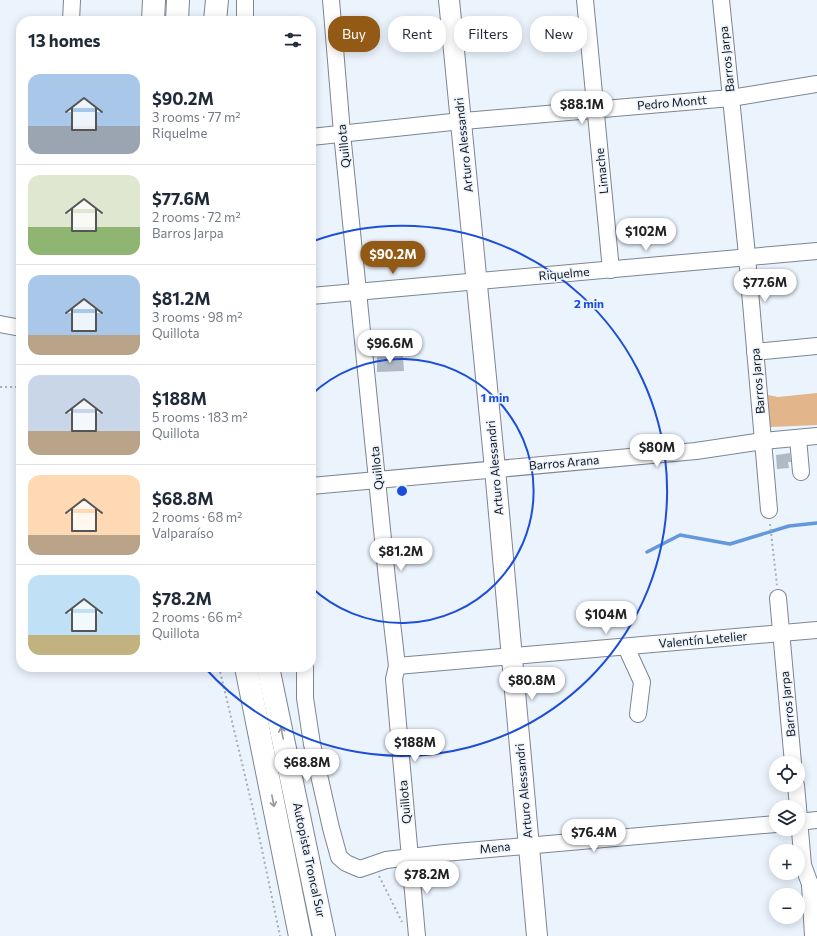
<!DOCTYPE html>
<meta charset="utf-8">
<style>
body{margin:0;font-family:Commissioner,sans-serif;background:#f6f6f7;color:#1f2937;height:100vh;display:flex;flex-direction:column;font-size:15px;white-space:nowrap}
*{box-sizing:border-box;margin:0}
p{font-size:13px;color:#747a83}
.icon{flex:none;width:22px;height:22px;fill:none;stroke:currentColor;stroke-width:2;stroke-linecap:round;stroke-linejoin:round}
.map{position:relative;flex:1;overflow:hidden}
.side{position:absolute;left:16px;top:16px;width:300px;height:656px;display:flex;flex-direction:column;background:#fff;border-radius:16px;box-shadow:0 2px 10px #0003}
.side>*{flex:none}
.hud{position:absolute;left:328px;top:16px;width:380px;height:36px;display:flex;gap:8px}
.controls{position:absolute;left:769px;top:756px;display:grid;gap:8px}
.controls a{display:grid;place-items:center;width:36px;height:36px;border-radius:50%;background:#fff;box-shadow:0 2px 10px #0003;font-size:20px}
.price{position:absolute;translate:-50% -34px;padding:0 9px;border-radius:14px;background:#fff;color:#222;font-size:13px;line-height:26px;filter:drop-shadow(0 1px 2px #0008)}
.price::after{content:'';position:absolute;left:50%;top:24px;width:12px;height:9px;margin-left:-6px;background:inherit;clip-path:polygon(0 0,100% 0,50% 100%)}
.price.on{background:#935a15;color:#fff}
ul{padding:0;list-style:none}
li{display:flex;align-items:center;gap:12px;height:100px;padding:0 12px}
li+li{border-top:1px solid #e0e1e3}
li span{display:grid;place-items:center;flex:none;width:112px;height:80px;border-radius:12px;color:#555}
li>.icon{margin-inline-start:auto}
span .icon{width:48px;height:48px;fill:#fffc;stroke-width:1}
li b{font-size:17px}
h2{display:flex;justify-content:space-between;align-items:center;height:48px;padding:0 12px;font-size:17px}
.tag{padding:0 14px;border-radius:16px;background:#fff;box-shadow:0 2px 10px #0003;font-size:14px;line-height:36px}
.tag.on{background:#935a15;color:#fff}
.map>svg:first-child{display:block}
.green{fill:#e2b58a}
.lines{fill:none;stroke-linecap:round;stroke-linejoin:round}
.stream{stroke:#6498dc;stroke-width:3.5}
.building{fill:#b0bac6}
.minor-casing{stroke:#7c8591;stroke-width:18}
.major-casing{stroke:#7c8591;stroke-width:22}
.highway-casing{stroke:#7c8591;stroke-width:24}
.path{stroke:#a6adb5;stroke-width:2;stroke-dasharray:2 3;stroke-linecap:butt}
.minor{stroke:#fff;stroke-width:16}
.major{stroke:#fff;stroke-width:20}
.highway{stroke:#fff;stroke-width:22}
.oneway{stroke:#959798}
.ring{fill:none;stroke:#1d4ed8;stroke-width:2}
.labels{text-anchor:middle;stroke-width:3;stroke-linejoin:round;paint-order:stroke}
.street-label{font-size:12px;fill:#13171b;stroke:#ebf3fd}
.centre{fill:#1d4ed8;stroke:#ebf3fd;stroke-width:2}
.ring-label{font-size:12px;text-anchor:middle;font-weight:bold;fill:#1d4ed8;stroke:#ebf3fd;stroke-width:3;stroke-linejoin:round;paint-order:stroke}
</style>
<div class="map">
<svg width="817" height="936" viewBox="0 0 817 936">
<rect width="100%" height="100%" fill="#ebf3fd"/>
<path class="green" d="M817,393V425L770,427L768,395L778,397Z"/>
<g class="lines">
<path class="stream" d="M647,552L680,535L730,544L789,526L817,523"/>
</g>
<g class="building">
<path d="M403,356L404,371L377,372V357Z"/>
<path d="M790,453L791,462H788L789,468L777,469L776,455Z"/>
</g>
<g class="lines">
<defs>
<g id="minor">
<path d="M331,0L342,133L387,579L397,666L394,679L417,936"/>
<path d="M585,0L611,270"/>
<path d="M721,0L746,245L769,510"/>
<path d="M71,21L72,0"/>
<path d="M245,21V0"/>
<path d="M311,137L452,122L731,98L817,84"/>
<path d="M311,296L817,251"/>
<path d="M0,324L21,328"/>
<path d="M755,352L817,346"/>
<path d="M798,438L801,472"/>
<path d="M311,486L696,451L763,441L817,436"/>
<path d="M778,598L793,763"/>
<path d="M626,647L642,682L638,714"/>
<path d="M397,666L817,630"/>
<path d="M305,667V698L312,744L331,828L339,857L346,863L360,869L386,860L444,853L776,824"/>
<path d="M796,785L798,807"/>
<path d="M798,808L803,865L810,884L817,894"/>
<path d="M798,822L817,820"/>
<path d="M810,884L813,936"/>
</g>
<path id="major" d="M449,0L495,469L537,936"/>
<g id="highway">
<path d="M153,21L154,0"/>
<path d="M177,21L178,0"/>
<path d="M215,21L217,0"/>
<path d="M246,667L300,936"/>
<path d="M268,667L324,936"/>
</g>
</defs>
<use href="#minor" class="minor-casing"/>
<use href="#major" class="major-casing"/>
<use href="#highway" class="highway-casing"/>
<g class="path">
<path d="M0,387H16L21,391"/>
<path d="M770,524L777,585"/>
<path d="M219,667L257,826L280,936"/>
<path d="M379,876L402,922"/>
</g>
<use href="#minor" class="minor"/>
<use href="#major" class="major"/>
<use href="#highway" class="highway"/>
</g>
<defs><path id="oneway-shaft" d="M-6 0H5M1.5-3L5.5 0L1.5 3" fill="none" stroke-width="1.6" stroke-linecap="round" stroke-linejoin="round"/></defs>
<g class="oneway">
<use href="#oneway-shaft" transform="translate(282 733) rotate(-102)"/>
<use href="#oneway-shaft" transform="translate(273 801) rotate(79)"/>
</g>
<g class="ring">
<path d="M311 395A132 132 0 1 1 311 587"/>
<path d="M311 242A265 265 0 1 1 205 668"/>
</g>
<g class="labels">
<g class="street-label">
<text transform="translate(727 59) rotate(-96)" y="4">Barros Jarpa</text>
<text transform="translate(672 103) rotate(-5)" y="4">Pedro Montt</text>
<text transform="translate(464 145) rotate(-96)" y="4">Arturo Alessandri</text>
<text transform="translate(344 146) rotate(-96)" y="4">Quillota</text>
<text transform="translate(602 171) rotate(-96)" y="4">Limache</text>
<text transform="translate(564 274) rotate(-5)" y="4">Riquelme</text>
<text transform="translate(758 381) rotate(-95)" y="4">Barros Jarpa</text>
<text transform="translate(564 463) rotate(-5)" y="4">Barros Arana</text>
<text transform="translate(377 468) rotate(-96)" y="4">Quillota</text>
<text transform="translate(495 468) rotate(-95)" y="4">Arturo Alessandri</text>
<text transform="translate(703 640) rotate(-5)" y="4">Valentín Letelier</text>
<text transform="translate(788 704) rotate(-96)" y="4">Barros Jarpa</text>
<text transform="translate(524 791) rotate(-95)" y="4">Arturo Alessandri</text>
<text transform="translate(405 802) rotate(-95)" y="4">Quillota</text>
<text transform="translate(495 848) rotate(-6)" y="4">Mena</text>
<text transform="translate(309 860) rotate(78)" y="4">Autopista Troncal Sur</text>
</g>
</g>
<circle cx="402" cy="491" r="6" class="centre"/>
<g class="ring-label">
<text x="589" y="308">2 min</text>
<text x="495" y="402">1 min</text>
</g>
</svg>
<div class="controls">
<a><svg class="icon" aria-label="locate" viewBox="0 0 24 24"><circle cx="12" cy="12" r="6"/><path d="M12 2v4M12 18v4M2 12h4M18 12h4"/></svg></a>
<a><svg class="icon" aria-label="layers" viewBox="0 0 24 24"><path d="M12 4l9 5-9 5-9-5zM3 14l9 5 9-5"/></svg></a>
<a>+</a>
<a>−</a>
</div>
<b class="price" style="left:582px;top:125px">$88.1M</b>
<b class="price" style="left:646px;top:252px">$102M</b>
<b class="price on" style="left:393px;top:275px">$90.2M</b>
<b class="price" style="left:765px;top:303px">$77.6M</b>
<b class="price" style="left:390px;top:364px">$96.6M</b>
<b class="price" style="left:657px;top:468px">$80M</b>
<b class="price" style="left:401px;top:572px">$81.2M</b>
<b class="price" style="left:606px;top:635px">$104M</b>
<b class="price" style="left:532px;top:701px">$80.8M</b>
<b class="price" style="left:415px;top:763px">$188M</b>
<b class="price" style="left:307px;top:783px">$68.8M</b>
<b class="price" style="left:594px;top:853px">$76.4M</b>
<b class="price" style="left:427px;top:895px">$78.2M</b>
<div class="hud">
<a class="tag on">Buy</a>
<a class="tag">Rent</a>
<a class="tag">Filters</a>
<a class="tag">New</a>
</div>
<section class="side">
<h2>13 homes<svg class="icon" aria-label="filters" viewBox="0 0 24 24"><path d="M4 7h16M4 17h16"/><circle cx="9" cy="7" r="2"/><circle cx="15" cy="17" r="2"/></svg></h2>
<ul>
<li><span style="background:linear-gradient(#a9c7e8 65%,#9aa5b1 0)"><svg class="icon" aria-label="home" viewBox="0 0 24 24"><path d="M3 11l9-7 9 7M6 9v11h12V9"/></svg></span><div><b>$90.2M</b><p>3 rooms · 77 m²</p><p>Riquelme</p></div></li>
<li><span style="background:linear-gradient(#dfe7d0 65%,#8fb573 0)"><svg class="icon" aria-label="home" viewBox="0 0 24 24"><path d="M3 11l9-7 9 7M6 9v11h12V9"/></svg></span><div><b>$77.6M</b><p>2 rooms · 72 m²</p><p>Barros Jarpa</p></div></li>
<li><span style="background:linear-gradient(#a9c7e8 75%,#b9a48a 0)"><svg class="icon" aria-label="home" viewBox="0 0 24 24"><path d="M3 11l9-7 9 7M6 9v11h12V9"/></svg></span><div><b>$81.2M</b><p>3 rooms · 98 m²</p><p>Quillota</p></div></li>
<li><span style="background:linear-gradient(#c9d6e8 70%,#b9a48a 0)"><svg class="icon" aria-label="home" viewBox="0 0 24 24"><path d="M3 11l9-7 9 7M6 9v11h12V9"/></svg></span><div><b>$188M</b><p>5 rooms · 183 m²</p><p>Quillota</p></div></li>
<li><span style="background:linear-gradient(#ffd9b3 75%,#b9a48a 0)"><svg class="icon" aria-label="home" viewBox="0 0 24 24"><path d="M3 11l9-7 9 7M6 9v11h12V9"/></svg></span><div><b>$68.8M</b><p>2 rooms · 68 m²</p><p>Valparaíso</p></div></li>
<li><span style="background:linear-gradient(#bfe0f5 75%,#c2b280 0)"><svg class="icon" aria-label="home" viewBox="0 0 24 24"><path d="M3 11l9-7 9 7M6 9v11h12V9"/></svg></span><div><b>$78.2M</b><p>2 rooms · 66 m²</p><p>Quillota</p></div></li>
</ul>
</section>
</div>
